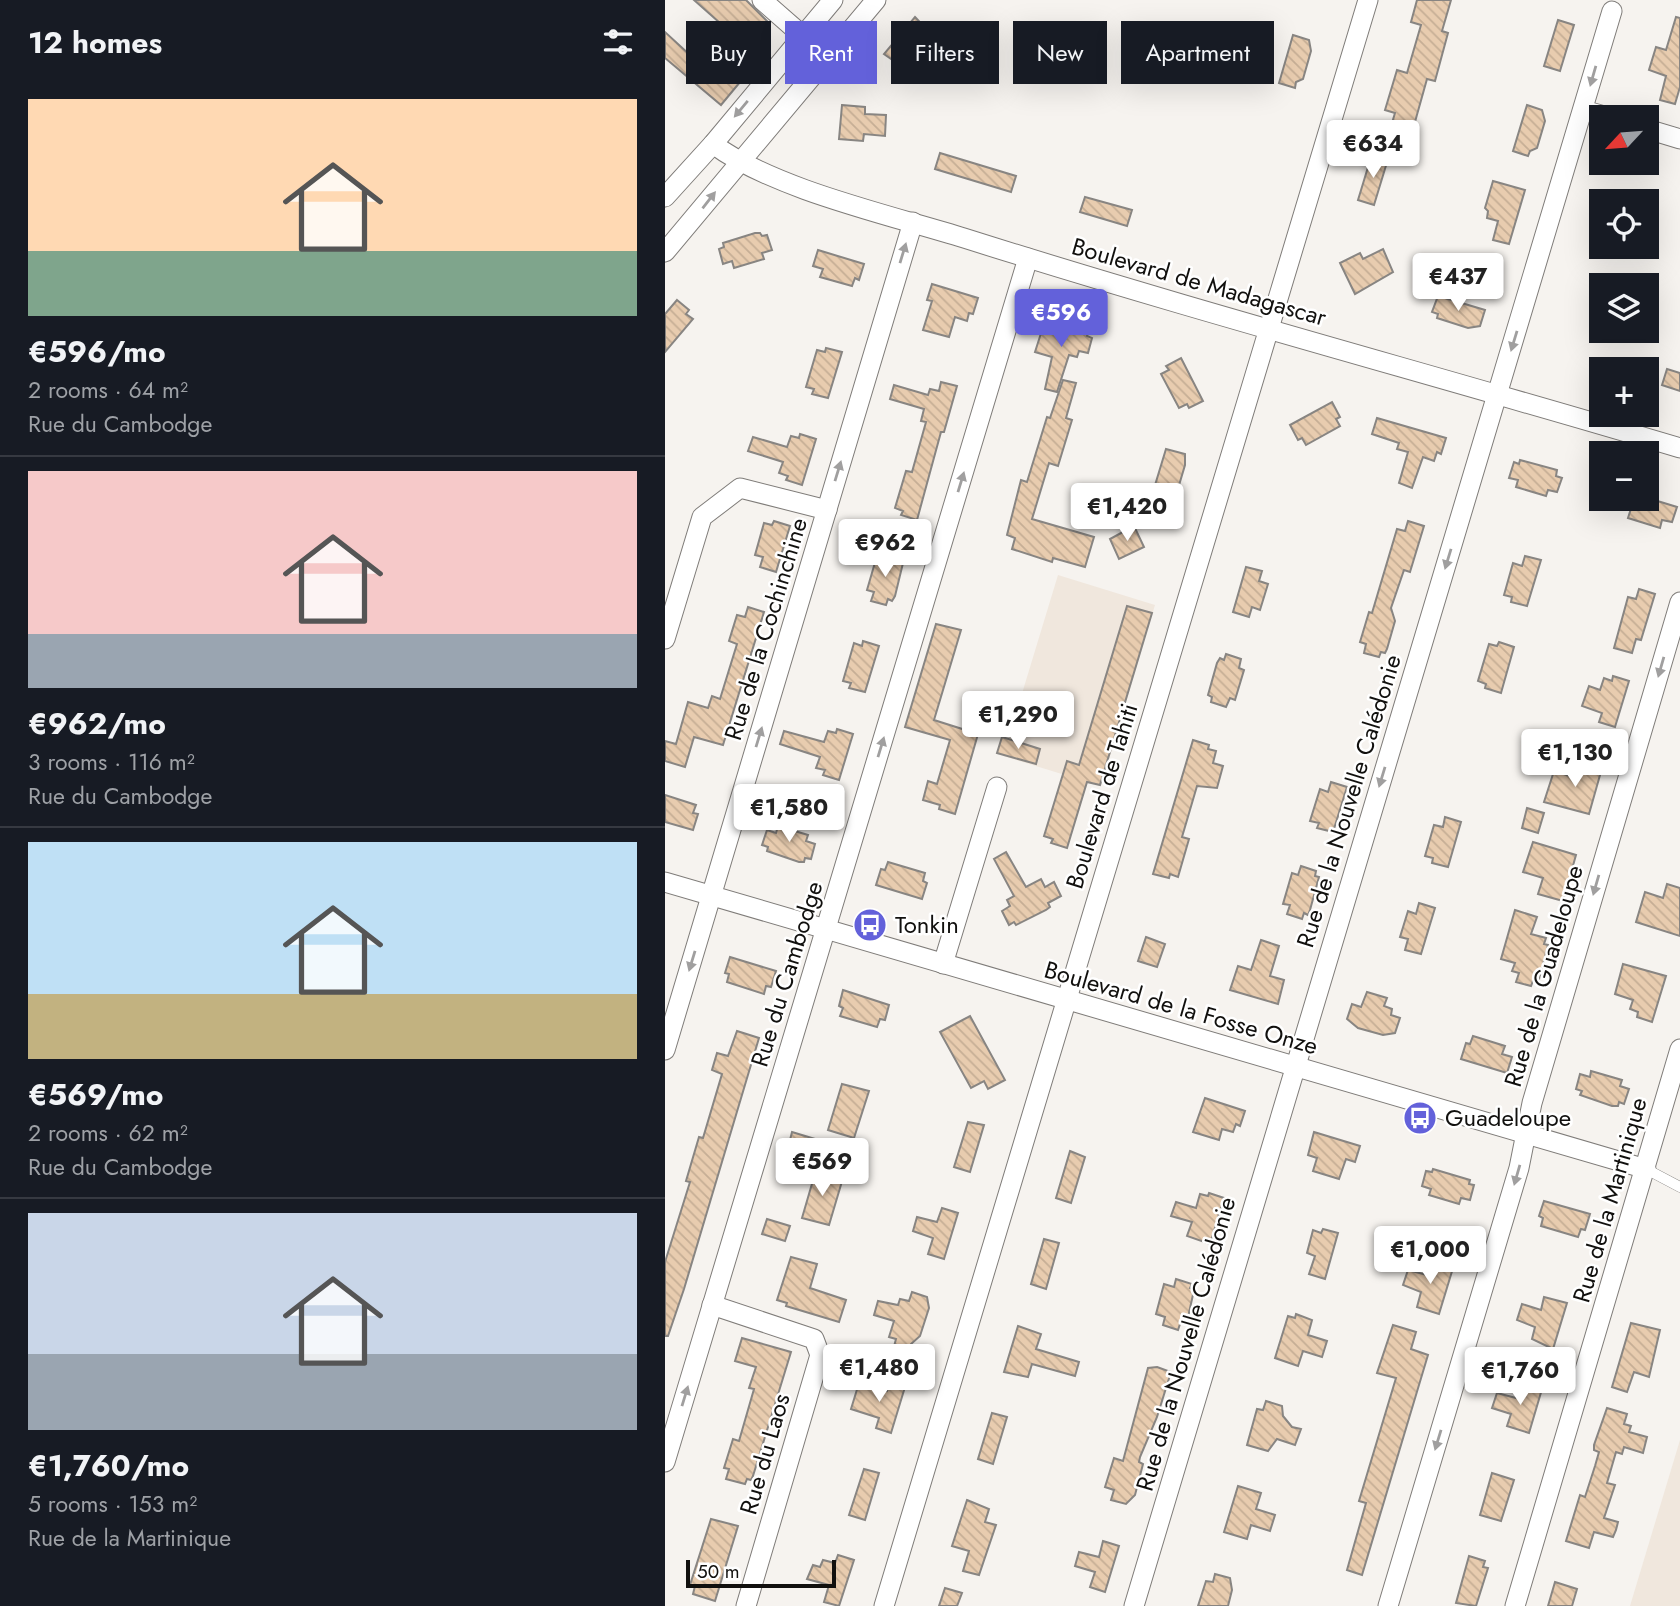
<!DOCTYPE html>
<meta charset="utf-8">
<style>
body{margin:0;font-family:Jost,sans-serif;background:#242831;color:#f1f3f6;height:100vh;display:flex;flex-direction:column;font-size:26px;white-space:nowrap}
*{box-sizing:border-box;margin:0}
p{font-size:23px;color:#9ea1a6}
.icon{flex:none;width:38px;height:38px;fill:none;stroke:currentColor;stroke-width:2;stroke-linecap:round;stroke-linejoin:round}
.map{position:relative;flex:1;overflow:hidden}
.sheet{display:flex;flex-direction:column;background:#171b24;width:665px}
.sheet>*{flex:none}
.guide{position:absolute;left:21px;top:21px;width:665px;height:63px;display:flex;gap:14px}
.needle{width:46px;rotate:244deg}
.tools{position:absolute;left:924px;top:105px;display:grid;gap:14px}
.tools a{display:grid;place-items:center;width:70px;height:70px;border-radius:0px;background:#171b24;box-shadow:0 7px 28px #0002;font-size:35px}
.scale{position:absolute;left:21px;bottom:18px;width:150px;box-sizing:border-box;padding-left:7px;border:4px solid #11100e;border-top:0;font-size:19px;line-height:24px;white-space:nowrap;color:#11100e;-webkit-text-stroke:5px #fff;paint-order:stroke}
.price{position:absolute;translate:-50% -60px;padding:0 16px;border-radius:7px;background:#fff;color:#222;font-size:23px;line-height:46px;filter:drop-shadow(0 2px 4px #0008)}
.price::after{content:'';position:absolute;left:50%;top:42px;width:21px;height:16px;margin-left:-10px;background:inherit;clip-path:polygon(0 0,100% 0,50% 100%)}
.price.active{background:#6361da;color:#fff}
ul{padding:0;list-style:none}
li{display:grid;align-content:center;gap:14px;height:371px;padding:0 28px}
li+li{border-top:2px solid #363941}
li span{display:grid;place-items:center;height:217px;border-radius:0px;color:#555}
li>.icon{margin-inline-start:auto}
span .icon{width:126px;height:126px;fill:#fffc;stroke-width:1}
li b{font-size:30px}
h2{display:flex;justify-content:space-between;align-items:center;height:84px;padding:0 28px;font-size:30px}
.tag{padding:0 24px;border-radius:0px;background:#171b24;box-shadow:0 7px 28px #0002;font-size:24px;line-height:63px}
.tag.active{background:#6361da;color:#fff}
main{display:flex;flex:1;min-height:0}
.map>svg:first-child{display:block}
.built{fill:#f0e7dd}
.building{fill:url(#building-back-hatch);stroke:#888582;stroke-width:2}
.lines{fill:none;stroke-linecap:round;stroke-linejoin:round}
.service-casing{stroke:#7f7c79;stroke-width:11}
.minor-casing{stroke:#7f7c79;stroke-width:21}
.service{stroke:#fff;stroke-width:10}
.minor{stroke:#fff;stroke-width:19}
.oneway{fill:#a09f9f}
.labels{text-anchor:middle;stroke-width:5;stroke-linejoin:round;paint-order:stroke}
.street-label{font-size:24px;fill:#11100e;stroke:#fff}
.poi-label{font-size:24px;fill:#11100e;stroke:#fff;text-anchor:start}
</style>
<main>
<section class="sheet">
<h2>12 homes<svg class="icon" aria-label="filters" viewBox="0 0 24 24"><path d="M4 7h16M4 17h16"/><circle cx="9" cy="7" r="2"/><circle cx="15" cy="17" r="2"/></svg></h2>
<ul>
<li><span style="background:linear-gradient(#ffd9b3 70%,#7fa58c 0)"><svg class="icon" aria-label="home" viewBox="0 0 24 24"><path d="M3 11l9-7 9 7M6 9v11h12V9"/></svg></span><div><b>€596/mo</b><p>2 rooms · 64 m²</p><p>Rue du Cambodge</p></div></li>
<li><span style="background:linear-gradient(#f6c9c9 75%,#9aa5b1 0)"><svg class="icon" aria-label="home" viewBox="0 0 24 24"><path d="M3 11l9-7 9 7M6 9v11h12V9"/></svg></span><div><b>€962/mo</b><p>3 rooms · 116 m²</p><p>Rue du Cambodge</p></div></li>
<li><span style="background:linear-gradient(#bfe0f5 70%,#c2b280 0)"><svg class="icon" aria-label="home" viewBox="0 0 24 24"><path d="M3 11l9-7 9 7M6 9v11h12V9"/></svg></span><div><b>€569/mo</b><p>2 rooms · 62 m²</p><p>Rue du Cambodge</p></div></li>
<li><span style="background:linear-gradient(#c9d6e8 65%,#9aa5b1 0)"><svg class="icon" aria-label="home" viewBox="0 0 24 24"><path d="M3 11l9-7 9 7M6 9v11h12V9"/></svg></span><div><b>€1,760/mo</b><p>5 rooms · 153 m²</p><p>Rue de la Martinique</p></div></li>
</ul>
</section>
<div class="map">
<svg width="1015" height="1606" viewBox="0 0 1015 1606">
<defs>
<pattern id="building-back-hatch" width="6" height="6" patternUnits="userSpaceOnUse" patternTransform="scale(1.75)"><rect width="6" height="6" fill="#e8ccaf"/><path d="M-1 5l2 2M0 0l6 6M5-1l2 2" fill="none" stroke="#c6ae95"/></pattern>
</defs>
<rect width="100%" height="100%" fill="#f6f3ef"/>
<g class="built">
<path d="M393,575L490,605L436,786L338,756Z"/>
<path d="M1015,1440V1606H965Z"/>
</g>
<g class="building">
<path d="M29,0H81L102,21L71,58L85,70L56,105L0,58V32L26,56L55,23Z"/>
<path d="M752,0H786L777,31L783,33L770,81L762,79L748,129L727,123L730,113L720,110L732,70L742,73L756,25L746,22Z"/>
<path d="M250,17L267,35L239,68L219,54Z"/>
<path d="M1011,17L1015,18V87L1010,104L995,100L1001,76L984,70L991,47L1001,50Z"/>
<path d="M893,20L909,25L895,71L879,66Z"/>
<path d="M628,35L644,40L646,51L638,79L631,82L630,88L614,83Z"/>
<path d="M177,105L200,107V114L221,115L220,136L199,134L198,141L174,139Z"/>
<path d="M862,105L877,110L880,121L872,148L865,151L863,156L848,151Z"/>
<path d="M275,153L351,176L346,192L270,169Z"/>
<path d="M707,154L723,159L709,205L693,200Z"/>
<path d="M828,181L860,190L844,244L828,240L833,221L822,218L823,211L820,208Z"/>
<path d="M420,197L467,210L462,226L415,212Z"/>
<path d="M90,233H95L97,236L102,235L107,250L97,253L99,259L69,268L67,261L58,264L54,249L59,247L58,243Z"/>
<path d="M718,249L728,272L690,294L675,263L695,253L698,259Z"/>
<path d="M153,250L199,264L194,280L190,278L187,286L155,277L158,269L148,266Z"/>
<path d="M267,284L313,298L308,314L304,313L302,321L290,317L284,337L258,330L267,301L262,300Z"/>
<path d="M773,296L820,310L815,326L803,328L772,318L773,314L767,312Z"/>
<path d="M12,300L24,310L21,314L28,319L0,352V314Z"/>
<path d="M386,321L418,330L423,332L422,336L427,338L423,353L414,351L412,357L404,355L392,392L380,389L387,357L370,352L379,324L384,325Z"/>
<path d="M161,348L177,352L163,398L147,394L149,389L141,387L152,350L160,352Z"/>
<path d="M516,358L538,401L524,408L522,404L514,408L496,374L504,370L501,366Z"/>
<path d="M1002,369L1015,373V391L997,385Z"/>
<path d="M398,380L411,383L401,418L407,420L393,466L384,463L367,519L429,537L420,567L388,558L387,562L347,549L350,538L342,535L356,480L362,482L382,417L385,418Z"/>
<path d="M276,382L292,386L279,432H276L252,520L236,515L238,511L230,508L241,471L247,472L261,422L256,421L259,409L225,399L229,385L263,395L265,389L274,391Z"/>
<path d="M667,402L675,417L671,419L675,426L641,445L637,438L633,440L625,425Z"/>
<path d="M712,418L781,438L776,454L772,452L769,461L758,457L747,488L734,483L743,452L732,449L734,443L707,434Z"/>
<path d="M135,434L151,439L137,485L121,480L123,476L114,473L118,462L83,451L88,437L122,447L126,436L134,438Z"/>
<path d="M501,449L520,454V465L512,492L504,498H497L487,495Z"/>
<path d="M855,460L892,470L891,476L897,478L892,492L883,490L881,496L851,487L853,480L844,478L849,462L854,464Z"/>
<path d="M969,499H986L1012,507L1007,522L997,520L995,528L963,518Z"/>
<path d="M109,521L125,526L111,572L95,567L98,557L90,555L99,523L107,525Z"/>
<path d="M743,521L759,526L745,572L739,570L726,608L730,621L722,649L720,653L716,652L714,657L699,653L701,644L695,642L704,612L707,613L732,529L740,531Z"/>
<path d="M469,526L479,547L454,559L445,539Z"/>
<path d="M220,552L235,557L234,562L238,563L230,596L227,601L223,599L221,605L206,601L209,592L202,590L211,559L217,561Z"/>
<path d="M860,556L876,560L862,606L846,602L847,597L839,595L848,563L857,566Z"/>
<path d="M581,567L597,571L594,581L603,584L595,610L587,607L584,617L568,612Z"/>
<path d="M974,589L990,594L976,640L971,639L967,653L949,648L963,597L971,599Z"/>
<path d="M462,606L487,613L435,785L422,782L402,848L386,843L388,839L379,836L402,761L414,765Z"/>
<path d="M83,607L99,612L58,745L29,737L20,767L0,761V741L11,744L23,702L43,708L47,696L55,699L72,644L64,641L72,615L80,617Z"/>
<path d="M271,624L296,630L269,720L313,734L290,814L274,809L275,805L258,800L263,781L272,784L285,740L240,727Z"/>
<path d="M198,641L214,646L200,692L184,688L186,683L178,681L189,643L197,646Z"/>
<path d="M834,642L849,647L836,693L820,688L821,684L813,681L824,644L832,646Z"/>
<path d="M561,654L576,659L574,668L579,670L570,700L565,698L561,707L546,702L547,697L543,695L552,663L555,658L559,660Z"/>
<path d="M948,676L964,681L950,727L934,722L937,713L917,706L924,686L935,690L939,678L947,681Z"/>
<path d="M172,729L188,734L174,780L158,775L160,770L151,768L155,757L115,744L119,731L159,742L163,731L171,733Z"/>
<path d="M337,737L375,749L371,764L332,753Z"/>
<path d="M528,740L544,745L543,749L551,751L548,763L558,766L552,788L532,786L517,837L524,839L513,877L505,874L504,878L488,874Z"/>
<path d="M921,763L937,768L924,814L879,802L889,771L908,777L912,765L920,768Z"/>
<path d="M666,782L682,787L668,832L652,828L654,823L645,821L655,789L663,792Z"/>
<path d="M0,795L31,805L28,813L33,814L28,830L0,822Z"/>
<path d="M862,808L879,813L873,833L857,828Z"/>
<path d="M780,817L796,822L783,867L767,863L768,858L760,856L769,825L778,827Z"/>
<path d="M113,826L143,835L141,841L150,844L146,859L140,858L139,862H134L102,851L103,847L97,845L102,830L111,833Z"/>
<path d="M868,842L911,855L898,901L873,894L878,878L858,872Z"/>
<path d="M341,852L361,887L376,879L380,887L389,882L396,896L383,903L385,907L381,910L351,925L349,922L344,925L337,911L345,906L342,900L349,896L329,859Z"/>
<path d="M223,862L260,873L258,881L262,883L257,899L211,885L216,869L220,870Z"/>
<path d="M636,866L651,871L650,876L654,877L645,910L643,915L639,913L637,919L622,914L625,905L618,904L627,873L633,875Z"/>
<path d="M1002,884L1015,888V936L971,922L980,892L998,898Z"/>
<path d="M754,903L770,908L756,954L740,950L743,939L735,937L743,911L751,914Z"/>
<path d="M850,910L872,917L866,934L881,938L879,944L883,945L875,977L872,982L868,981L866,986L851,982L854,973L847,971L850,963L836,959Z"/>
<path d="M481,937L500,944L492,967L473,961Z"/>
<path d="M596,940L614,946L605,976L619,980L613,1004L565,990L573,966L586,970Z"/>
<path d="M65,957L111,971L106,987L101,986L99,994L62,982L64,974L60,973Z"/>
<path d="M958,964L1001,976L987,1022L972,1017L973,1012L965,1009L968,1000L950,994Z"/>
<path d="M178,990L224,1005L220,1020L215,1019L212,1027L175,1016L178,1008L174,1006Z"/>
<path d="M702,992L722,998L719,1006L727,1009L726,1015L735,1018L730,1033L718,1035L693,1028L682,1019L687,1004L696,1007Z"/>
<path d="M305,1016L340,1080L323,1089L319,1081L306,1088L275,1032Z"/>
<path d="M72,1031L94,1038L19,1289L3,1336H0V1262L25,1182L21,1181L34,1137L38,1138L57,1074L47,1070L52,1053L63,1056Z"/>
<path d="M808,1036L840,1046L837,1054L847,1057L842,1073L796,1059L801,1043L805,1044Z"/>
<path d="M926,1071L957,1080L955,1086L964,1089L959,1104L954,1102L953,1106H947L915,1095L917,1091L911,1089L915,1074L925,1077Z"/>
<path d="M177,1084L204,1091L189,1138L163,1130Z"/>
<path d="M540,1098L580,1111L575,1126L571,1124L568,1132L557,1129L554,1140L528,1132Z"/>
<path d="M303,1122L319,1125L305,1172L289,1167Z"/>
<path d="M127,1132L150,1139L146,1155L123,1148Z"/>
<path d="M649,1132L695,1146L690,1162L681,1159L674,1179L648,1171L652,1158L643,1155Z"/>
<path d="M405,1151L420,1157L406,1203L391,1198Z"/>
<path d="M768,1169L805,1180L804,1184L809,1185L805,1200L796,1198L794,1204L764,1195L766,1189L757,1186L761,1171L767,1172Z"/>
<path d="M151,1170L178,1178L164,1225L137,1218Z"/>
<path d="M544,1193L559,1198L545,1244L522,1236L527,1222L506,1216L511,1202L531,1208L535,1194L543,1196Z"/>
<path d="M879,1201L925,1214L920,1230L916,1229L913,1237L876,1226L878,1218L874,1216Z"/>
<path d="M277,1208L293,1213L279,1259L263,1254L268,1238L248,1231L252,1217L272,1222Z"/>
<path d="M102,1219L125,1226L120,1241L97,1234Z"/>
<path d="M658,1229L673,1233L660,1279L644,1274L650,1256L642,1253L648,1230L656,1233Z"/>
<path d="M379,1239L394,1243L381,1289L366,1284Z"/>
<path d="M126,1257L152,1264L145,1288L181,1300L174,1322L121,1306L122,1303L112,1300Z"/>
<path d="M765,1263L788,1268L774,1314L752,1307L756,1292L738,1285L743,1270L762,1275Z"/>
<path d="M511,1279L527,1284L525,1288L529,1290L522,1322L515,1324L513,1330L498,1325L500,1317L491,1314L499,1284L509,1287Z"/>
<path d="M247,1292L262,1297L264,1308L255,1336L246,1344L242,1359L227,1354L231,1339L224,1337L229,1321L209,1315L213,1301L233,1305L235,1299L244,1301Z"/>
<path d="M879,1297L902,1303L888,1349L867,1339L870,1327L852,1320L857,1304L876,1310Z"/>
<path d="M631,1314L647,1320L643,1335L662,1341L657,1357L638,1351L633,1366L610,1358L623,1316L630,1318Z"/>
<path d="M966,1323L995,1330L984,1377L969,1372L962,1392L947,1387Z"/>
<path d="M728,1325L751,1332L746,1349L763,1355L697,1575L682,1570L701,1503L694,1501L731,1378L712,1373Z"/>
<path d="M353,1326L376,1334L371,1349L414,1362L410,1376L367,1364L363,1377L339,1372Z"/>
<path d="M77,1338L126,1352L88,1476L86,1480L82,1479L80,1484L61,1479L64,1469L59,1468L68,1439L74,1441L89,1389L84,1388L91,1367L70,1361Z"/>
<path d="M492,1367L506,1372L492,1417L475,1457L474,1462L478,1464L470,1495L461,1504L446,1500L449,1490L440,1487L449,1458L458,1461L483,1368Z"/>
<path d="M225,1382L240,1387L226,1433L211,1428L214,1418L186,1409L194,1383L222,1391Z"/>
<path d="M855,1385L877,1389L864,1433L842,1426L846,1414L827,1408L832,1393L851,1398Z"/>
<path d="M601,1401L617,1406L618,1416L627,1427L636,1429L630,1445L612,1439L603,1451L582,1445L592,1409L598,1410Z"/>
<path d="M942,1408L962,1414L959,1424L966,1426L964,1432L982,1437L978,1453L959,1447L957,1454L951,1452L942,1483L950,1485L939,1518L953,1522L951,1530L948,1537L929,1532L924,1548L901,1541L915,1495L920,1497L930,1466L934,1452L929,1450V1445Z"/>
<path d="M327,1413L342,1417L328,1464L313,1459Z"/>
<path d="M199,1469L214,1473L200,1520L184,1515Z"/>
<path d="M827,1473L849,1480L836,1521L815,1515Z"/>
<path d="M573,1486L596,1493L591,1509L610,1515L605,1531L586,1525L582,1539L559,1532Z"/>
<path d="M302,1500L324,1509L320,1522L331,1525L314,1575L298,1571L304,1551L287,1546Z"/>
<path d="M46,1519L73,1526L50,1601L28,1594L30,1586L25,1585Z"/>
<path d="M438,1541L454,1546L440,1592L425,1587L430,1572L410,1566L414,1552L434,1557Z"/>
<path d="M173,1555L189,1560L174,1606L159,1602L164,1585L142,1579L148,1565L155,1567L158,1560L170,1563Z"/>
<path d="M804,1556L820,1561L818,1567L823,1568L811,1606L791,1603Z"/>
<path d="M550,1574L565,1578L567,1590L563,1606H533L541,1581L548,1582Z"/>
<path d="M890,1582L912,1589L907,1606H883Z"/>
<path d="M280,1588L297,1593L292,1606H274Z"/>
</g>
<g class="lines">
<defs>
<path id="service" d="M981,1169L1015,1187"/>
<g id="minor">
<path d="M97,0L138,36"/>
<path d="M918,110L943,117"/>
<path d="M982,129L1015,139"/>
<path d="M48,144C108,189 225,215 299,238C536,313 777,377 1015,448"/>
<path d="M0,197L48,144L168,0"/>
<path d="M0,252L211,0"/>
<path d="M0,639L37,517L75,488L162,510"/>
<path d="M0,882L981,1169"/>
<path d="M278,964L332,787"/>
<path d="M0,1050L248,222"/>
<path d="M47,1305L149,1339L155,1355L81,1606"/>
<path d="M0,1462L363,258"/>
<path d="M219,1606L703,0"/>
<path d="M469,1606L947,11"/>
<path d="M723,1606L854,1168L867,1103L1015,602"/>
<path d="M850,1606L1015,1049"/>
</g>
</defs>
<use href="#service" class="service-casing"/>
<use href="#minor" class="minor-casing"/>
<use href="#service" class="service"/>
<use href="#minor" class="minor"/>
</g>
<defs><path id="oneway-solid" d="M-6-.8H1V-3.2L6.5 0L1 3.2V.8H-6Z" transform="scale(1.75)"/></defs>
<g class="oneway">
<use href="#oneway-solid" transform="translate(928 76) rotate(106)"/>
<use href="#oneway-solid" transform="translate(76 109) rotate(130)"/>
<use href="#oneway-solid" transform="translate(44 200) rotate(-52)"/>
<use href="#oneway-solid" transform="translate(238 253) rotate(-73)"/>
<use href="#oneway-solid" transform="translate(849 341) rotate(107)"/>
<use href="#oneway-solid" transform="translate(173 471) rotate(-73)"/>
<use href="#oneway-solid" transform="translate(296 482) rotate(-73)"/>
<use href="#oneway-solid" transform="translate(783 559) rotate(107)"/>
<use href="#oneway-solid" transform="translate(996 667) rotate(106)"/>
<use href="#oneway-solid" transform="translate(94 737) rotate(-73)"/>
<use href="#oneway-solid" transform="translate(216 747) rotate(-73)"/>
<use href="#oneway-solid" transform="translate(717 777) rotate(107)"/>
<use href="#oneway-solid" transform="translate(931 885) rotate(106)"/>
<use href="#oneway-solid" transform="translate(27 961) rotate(107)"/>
<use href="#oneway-solid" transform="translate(852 1175) rotate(106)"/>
<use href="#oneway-solid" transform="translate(20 1396) rotate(-73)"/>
<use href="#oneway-solid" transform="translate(773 1440) rotate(107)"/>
</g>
<defs>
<symbol id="bus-disc" viewBox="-11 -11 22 22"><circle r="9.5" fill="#6361da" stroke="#fff"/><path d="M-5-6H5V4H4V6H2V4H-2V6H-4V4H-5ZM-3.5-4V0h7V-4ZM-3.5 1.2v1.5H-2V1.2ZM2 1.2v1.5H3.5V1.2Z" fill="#fff"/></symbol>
</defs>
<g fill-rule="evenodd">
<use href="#bus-disc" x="186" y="906" width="38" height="38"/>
<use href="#bus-disc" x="736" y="1099" width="38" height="38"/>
</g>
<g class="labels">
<g class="street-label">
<text transform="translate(534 282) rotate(16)" y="8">Boulevard de Madagascar</text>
<text transform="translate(101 629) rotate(-73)" y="8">Rue de la Cochinchine</text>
<text transform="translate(437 796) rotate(-73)" y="8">Boulevard de Tahiti</text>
<text transform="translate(684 801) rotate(-73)" y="8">Rue de la Nouvelle Calédonie</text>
<text transform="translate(122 974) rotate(-73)" y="8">Rue du Cambodge</text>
<text transform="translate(879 976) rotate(-74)" y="8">Rue de la Guadeloupe</text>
<text transform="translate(516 1008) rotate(16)" y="8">Boulevard de la Fosse Onze</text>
<text transform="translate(945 1200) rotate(-74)" y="8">Rue de la Martinique</text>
<text transform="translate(521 1344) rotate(-74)" y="8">Rue de la Nouvelle Calédonie</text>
<text transform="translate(100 1454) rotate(-74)" y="8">Rue du Laos</text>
</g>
<g class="poi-label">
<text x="230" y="933">Tonkin</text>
<text x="780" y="1126">Guadeloupe</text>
</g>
</g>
</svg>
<div class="tools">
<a><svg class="needle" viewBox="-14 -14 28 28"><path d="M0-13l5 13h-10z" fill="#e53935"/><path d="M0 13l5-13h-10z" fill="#9ea1a6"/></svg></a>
<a><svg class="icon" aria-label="locate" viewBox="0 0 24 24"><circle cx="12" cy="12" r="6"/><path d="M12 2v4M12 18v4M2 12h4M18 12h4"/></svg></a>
<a><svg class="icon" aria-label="layers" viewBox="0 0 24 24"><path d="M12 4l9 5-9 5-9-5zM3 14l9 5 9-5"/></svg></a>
<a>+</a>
<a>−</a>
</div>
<div class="scale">50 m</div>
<b class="price" style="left:708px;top:180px">€634</b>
<b class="price" style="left:793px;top:313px">€437</b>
<b class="price active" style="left:396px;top:349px">€596</b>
<b class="price" style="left:462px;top:543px">€1,420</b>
<b class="price" style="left:220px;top:579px">€962</b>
<b class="price" style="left:353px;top:751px">€1,290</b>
<b class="price" style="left:910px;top:789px">€1,130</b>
<b class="price" style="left:124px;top:844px">€1,580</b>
<b class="price" style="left:157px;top:1198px">€569</b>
<b class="price" style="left:765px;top:1286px">€1,000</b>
<b class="price" style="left:214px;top:1404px">€1,480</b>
<b class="price" style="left:855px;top:1407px">€1,760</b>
<div class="guide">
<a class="tag">Buy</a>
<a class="tag active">Rent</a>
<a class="tag">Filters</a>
<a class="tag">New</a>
<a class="tag">Apartment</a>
</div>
</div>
</main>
